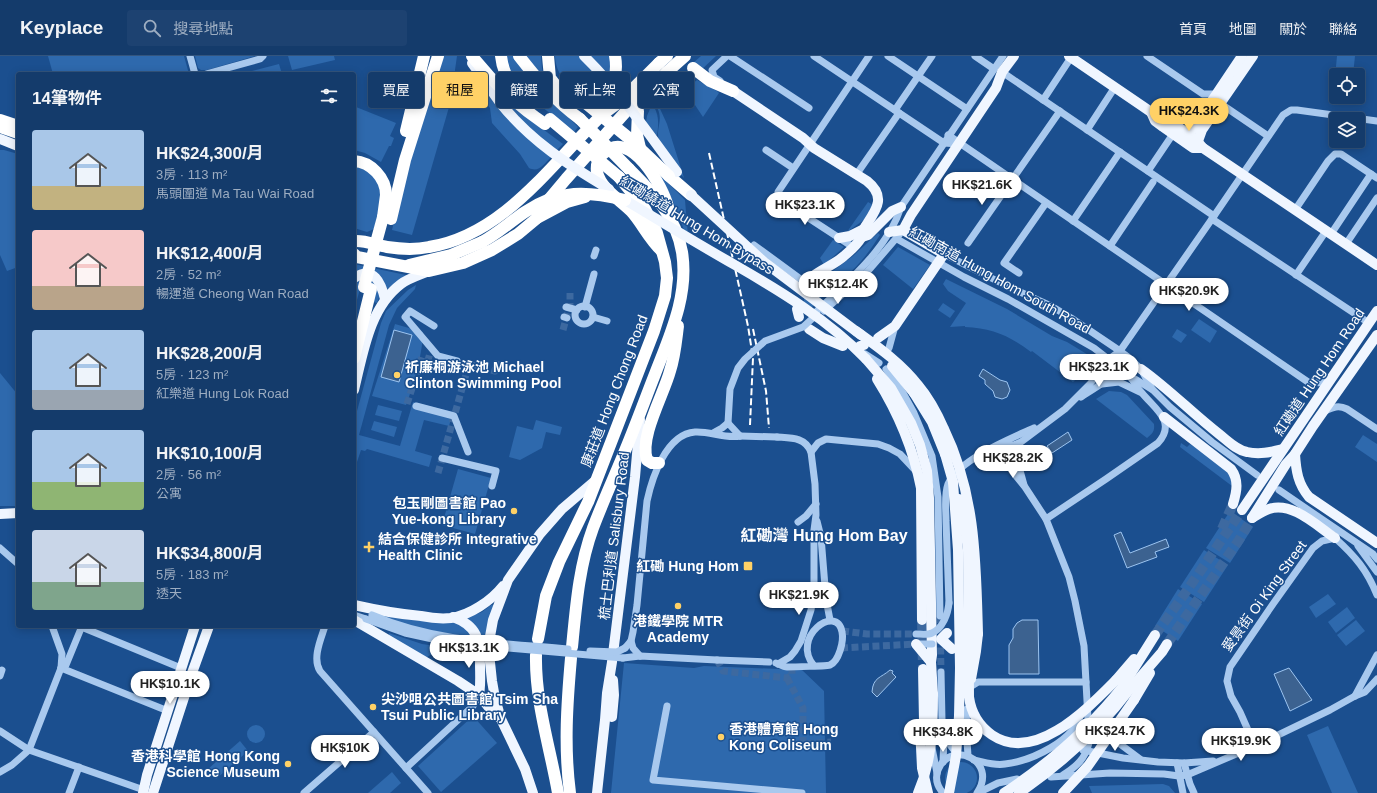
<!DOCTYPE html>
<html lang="zh-TW">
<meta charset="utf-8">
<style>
body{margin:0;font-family:Helvetica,"Noto Sans TC",sans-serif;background:#1d4271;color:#f1f3f6;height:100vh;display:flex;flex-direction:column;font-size:15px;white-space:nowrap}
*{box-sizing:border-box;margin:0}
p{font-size:13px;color:#9dadc1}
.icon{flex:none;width:22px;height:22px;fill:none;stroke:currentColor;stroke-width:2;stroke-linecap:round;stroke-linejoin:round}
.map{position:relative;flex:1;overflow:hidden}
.panel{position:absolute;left:16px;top:16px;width:340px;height:556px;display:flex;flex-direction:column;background:#143b6b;border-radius:4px;box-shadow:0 2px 10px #0003,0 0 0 1px #33557e}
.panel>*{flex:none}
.guide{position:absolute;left:368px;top:16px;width:380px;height:36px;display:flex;gap:8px}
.buttons{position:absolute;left:1329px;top:12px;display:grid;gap:8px}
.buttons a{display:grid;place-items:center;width:36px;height:36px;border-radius:4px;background:#143b6b;box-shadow:0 2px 10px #0003,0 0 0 1px #33557e;font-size:20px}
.price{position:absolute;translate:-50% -34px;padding:0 9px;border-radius:14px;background:#fff;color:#222;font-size:13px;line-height:26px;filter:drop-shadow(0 1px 2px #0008)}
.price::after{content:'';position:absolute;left:50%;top:24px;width:12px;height:9px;margin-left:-6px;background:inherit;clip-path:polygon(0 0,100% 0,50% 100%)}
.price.selected{background:#ffd166;color:#111}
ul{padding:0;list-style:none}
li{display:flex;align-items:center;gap:12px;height:100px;padding:0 16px}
li span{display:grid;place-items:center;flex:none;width:112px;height:80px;border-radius:4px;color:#555}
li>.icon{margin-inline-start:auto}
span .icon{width:48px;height:48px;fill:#fffc;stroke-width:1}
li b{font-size:17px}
h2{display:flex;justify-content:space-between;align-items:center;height:48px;padding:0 16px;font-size:17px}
.tag{padding:0 14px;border-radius:4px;background:#143b6b;box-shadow:0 2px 10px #0003,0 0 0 1px #33557e;font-size:14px;line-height:36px}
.tag.selected{background:#ffd166;color:#111}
header{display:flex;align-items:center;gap:24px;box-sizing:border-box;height:56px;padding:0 20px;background:#143b6b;border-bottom:1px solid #33557e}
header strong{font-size:19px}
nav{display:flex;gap:22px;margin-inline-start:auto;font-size:14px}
.search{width:280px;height:36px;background:#1d4271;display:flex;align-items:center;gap:10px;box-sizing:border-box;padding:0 14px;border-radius:4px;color:#9dadc1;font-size:15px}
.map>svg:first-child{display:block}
.green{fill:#2e69ad}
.water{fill:#3c6290;stroke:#9cc4f0}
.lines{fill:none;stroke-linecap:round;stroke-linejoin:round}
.minor-tunnel{stroke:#3d69a0;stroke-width:7;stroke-dasharray:7 3.5;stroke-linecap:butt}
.major-tunnel{stroke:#3d69a0;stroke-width:10;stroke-dasharray:10 5;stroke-linecap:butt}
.minor{stroke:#a9c9ee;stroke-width:7}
.major{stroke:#f0f6ff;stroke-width:10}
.highway{stroke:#fff;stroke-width:12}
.rail{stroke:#fff;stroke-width:2;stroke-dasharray:7 3;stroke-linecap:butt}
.minor-bridge{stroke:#a9c9ee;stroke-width:7}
.major-bridge{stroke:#f0f6ff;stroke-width:10}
.highway-bridge{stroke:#fff;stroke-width:12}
.poi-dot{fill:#ffd166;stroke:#1b4f8f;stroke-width:1.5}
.labels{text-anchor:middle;stroke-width:3;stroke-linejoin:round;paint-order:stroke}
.street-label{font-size:14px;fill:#fff;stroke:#1b4f8f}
.poi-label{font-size:14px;font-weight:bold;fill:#fff;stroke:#1b4f8f;text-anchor:start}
.quarter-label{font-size:16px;font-weight:bold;fill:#fff;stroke:#1b4f8f}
</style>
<header>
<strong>Keyplace</strong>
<div class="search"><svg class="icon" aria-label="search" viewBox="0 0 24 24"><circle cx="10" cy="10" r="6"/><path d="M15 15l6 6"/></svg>搜尋地點</div>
<nav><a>首頁</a><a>地圖</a><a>關於</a><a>聯絡</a></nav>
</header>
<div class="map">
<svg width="1377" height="737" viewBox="0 0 1377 737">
<rect width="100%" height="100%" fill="#1b4f8f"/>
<g class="green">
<path d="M48,0H184L189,18H53Z"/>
<path d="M195,0H255L207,14H201L198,12Z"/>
<path d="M288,0H334L335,4L292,14Z"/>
<path d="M442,0H457L455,14L456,27L412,179L392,174L409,105Z"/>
<path d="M506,0H514L558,51L578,71L574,76L524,37L510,18Z"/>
<path d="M524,0H541L542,13L548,28Z"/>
<path d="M555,0H611C613,18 609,36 597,51C579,37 556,26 555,0Z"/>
<path d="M701,0H716L699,16L692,8Z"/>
<path d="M1337,0H1355L1353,19H1336V21H1335Z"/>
<path d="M279,8L282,18H240Z"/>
<path d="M697,24L717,35L719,37L703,61L685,34Z"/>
<path d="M481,28L529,83L551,101C544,108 539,117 529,112L520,98L492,67L490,52L482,41Z"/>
<path d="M501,42L563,88L556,95L532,76Z"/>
<path d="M656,44L667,68L684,122C678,115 661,93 659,85C655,69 666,64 654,46Z"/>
<path d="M652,48C659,57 659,68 657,79L644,78L647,60Z"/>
<path d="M356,51L396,67L390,80L394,82L391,90H389L381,106L365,97L354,94V72L356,67Z"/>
<path d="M0,94H4L18,98V211L7,215L0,199Z"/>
<path d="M354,108H356L379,124L381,144L374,173L367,176L354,172Z"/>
<path d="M656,115L685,144L689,192C681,161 673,142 656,115Z"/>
<path d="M868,146L873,149L868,161L847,176Z"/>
<path d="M878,177L880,179C869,196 857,213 840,224H837L833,222V215L853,200Z"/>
<path d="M833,184L844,191L824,209L820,202Z"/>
<path d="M898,191L930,209L913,233L883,209Z"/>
<path d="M354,208L406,219V220L387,233L384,227L354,216Z"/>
<path d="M824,217L829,225L827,227L831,232L806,257C800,236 808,230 824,217Z"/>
<path d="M946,223L1007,253L1052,280L1067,286L1090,300L1092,303L1091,309L1073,326L1032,295L1031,296C1010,280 992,272 965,271V270L950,271L966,247L948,235L943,228Z"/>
<path d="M356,225H372C377,232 382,238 377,247L373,246L361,229L354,255V227Z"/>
<path d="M416,229L415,233L397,252L389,269L359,379L400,390L413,346L453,356L449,370L424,364L415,395L432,400L429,411L367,393L365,395L361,394L354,415V366L381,267L386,255L408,234Z"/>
<path d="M943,247L955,255L950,262L938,254Z"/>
<path d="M1199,263L1217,275L1210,287L1191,274Z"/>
<path d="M395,268L423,276C423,296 413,331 406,349L372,340Z"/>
<path d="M1177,273L1187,279L1181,287L1172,281Z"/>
<path d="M0,317L18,339V450H0Z"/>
<path d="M1109,335L1121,336L1127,339L1154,368C1155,375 1152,378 1147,382L1096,343Z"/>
<path d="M378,349L402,355L399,365L375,359Z"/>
<path d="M536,364L562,371L560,379L546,376L542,392L520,404L509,401L517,370L533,374Z"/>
<path d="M374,365L397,371L394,381L371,374Z"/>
<path d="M1363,379L1377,388V406L1355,391Z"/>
<path d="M1181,387L1187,391L1190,388C1205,398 1233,410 1232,430L1180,391Z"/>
<path d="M458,413L491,422L475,478L442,469Z"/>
<path d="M1230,455L1253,471L1230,507L1206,492Z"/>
<path d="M1204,494L1228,509L1204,546L1180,531Z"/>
<path d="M1178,533L1202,548L1178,585L1155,570Z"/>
<path d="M1328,538L1336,548L1316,562L1309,551Z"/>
<path d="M491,549H495L488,579H481L478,573L465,562L482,556Z"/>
<path d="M1347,551L1355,562L1336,577L1328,566Z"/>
<path d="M378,559L412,564L459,567L474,581L413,572Z"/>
<path d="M1356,564L1365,575L1346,590L1337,579Z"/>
<path d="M389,577L422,588L436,590L439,594L427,601H424L389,580Z"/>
<path d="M624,607L694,612L704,610L802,614L824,635L826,737H611Z"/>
<path d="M473,660L497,687L441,736L418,710Z"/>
<circle cx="256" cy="678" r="9"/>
<path d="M1328,670L1358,737H1332L1307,679Z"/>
<path d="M240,685L248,695L216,723L208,713Z"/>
<circle cx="961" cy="722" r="16"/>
<path d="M392,716L401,727L390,737H368Z"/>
<path d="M1163,728L1169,730L1175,737H1092L1089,730Z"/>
</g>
<g class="water">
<path d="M394,274L412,279L399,326L381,321Z"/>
<path d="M983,313L1000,324L1007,326L1010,334L1007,341L1002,343L995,341L993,335L985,328V324L979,320Z"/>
<path d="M1068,376L1072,384L1052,397L1047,390Z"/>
<path d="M1121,476L1130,497L1166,483L1169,491L1155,496L1157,501L1127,512L1114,479Z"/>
<path d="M1022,564H1038L1039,618H1009V589L1013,582V573L1017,567Z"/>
<path d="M1289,612L1312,644L1290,655L1274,618Z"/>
<path d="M890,614L893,615L892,617L896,621L877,641L872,636C873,621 881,622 890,614Z"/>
</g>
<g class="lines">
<g class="minor-tunnel">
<path d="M563,274L570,248V237"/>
<path d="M407,348L422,301L456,310V309"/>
<path d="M438,417L469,308L495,315L498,305"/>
<path d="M940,560L941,616"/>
<path d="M842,575L867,578H916"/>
<path d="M841,592L916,588"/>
<path d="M717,604L723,615L787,622L792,619V610"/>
<path d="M787,622L803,652V688L831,686"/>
</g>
<g class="major-tunnel">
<path d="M1222,473L1233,448"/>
<path d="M922,564L923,613"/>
<path d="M1155,579L1188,533L1242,454"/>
<path d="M1167,588L1239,484L1252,462"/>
</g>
<g class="minor">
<path d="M190,0L195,18"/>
<path d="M730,0L809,52"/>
<path d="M814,0L944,87L959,88"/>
<path d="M888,0L967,53"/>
<path d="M975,0L994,13"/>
<path d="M1147,0L1203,38H1217"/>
<path d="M1002,16L1214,160"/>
<path d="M206,18L260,3L263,0"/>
<path d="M720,25L714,21L712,14L727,0"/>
<path d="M1043,44L1072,0"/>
<path d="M1221,48L1268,80"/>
<path d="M895,54L932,0"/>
<path d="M1087,74L1115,31"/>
<path d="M948,79L1308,326L1323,327L1329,324"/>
<path d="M766,94L793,112"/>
<path d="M1148,115L1173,78"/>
<path d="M856,119L899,57"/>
<path d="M1295,154L1328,105L1335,98H1341L1377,122"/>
<path d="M1212,163L1369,267"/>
<path d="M1073,165L1120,96"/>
<path d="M1331,178L1371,118"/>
<path d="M897,183L964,221L1008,243L1094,292L1130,320L1153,334L1170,351L1212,386L1257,419"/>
<path d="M968,187L1060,55"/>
<path d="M1346,188L1377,142"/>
<path d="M754,189L806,227"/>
<path d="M1110,190L1153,126"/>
<path d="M853,191L781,144L779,142L778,136L869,0"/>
<path d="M944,198L1009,231L1051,250L1071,262L1120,295L1128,301L1141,313L1152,333"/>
<path d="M594,200L596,194"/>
<path d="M1019,217L1004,207L1046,147"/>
<path d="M1296,219L1326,175"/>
<circle cx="584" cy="259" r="9"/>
<path d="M566,251L577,254"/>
<path d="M585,251L594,218"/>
<path d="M824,255L868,215L899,179"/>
<path d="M564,261L567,262"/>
<path d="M593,261L607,265"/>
<path d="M814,261L817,255C848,226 888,192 901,151L1003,0"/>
<path d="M434,270L410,255L405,261L438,300L457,305L456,309"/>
<path d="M889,292L895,270"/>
<path d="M865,298L879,307"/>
<path d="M886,313L903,337L914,357L932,400L938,441L940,560"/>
<path d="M1102,328L1119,326L1140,336"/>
<path d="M1081,341C1093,333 1111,324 1118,310C1120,306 1119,299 1120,295"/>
<path d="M416,350L454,360L468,396"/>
<path d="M1325,355C1333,351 1339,349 1347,353L1377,373"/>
<path d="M713,377L722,372L728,367L740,380"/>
<path d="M777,381C791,382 805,381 811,396L815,428L816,459L814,474V535L811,554L801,585L795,595L790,601L778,608"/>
<path d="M1001,388L1014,389L1021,386L1065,353L1090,328L1109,303L1120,295L1214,160L1283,59L1291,54H1297L1377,65"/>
<path d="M1001,388L1009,401L1012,415L1025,431L1046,463L1069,521L1075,545L1084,590L1088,663"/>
<path d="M811,396L818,387L826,383L878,388L889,392L900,398L916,415"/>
<path d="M1009,401L1016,404L1019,411L1024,429"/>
<path d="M442,402L496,415L492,430"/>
<path d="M1279,434L1373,498L1377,503"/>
<path d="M1046,463L1106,423L1158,387C1177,366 1155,353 1142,337C1138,333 1135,327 1131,322"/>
<path d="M817,465L821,481L826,543L830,564"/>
<path d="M798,466L806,460L816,448"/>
<path d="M1358,490L1377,516"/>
<path d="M0,492L18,508"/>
<path d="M949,547C948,520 947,492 946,465C946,453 944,439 948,428C960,403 1010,383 1034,372"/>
<path d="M354,559L366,563"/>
<path d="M79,570L181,612"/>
<path d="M325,570C321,583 312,602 320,615L428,737"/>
<path d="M631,585L633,592L640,600"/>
<path d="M625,592L631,585L633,576L637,549L647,445C652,422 666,378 695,376C710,375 725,383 740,380"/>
<path d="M623,602L640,600L717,604"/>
<path d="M776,607C779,608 783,611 787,611C792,611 828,610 830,609C839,605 844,585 842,576C837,547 790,581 814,610"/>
<path d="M61,612L168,655"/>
<path d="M61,612L66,609L82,570"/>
<path d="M941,616L942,664L944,681L943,706"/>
<path d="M0,620L2,614"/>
<path d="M970,631L978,626H1086"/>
<path d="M1355,640L1377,599"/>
<path d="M967,653L966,669L968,700"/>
<path d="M1103,673L1116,685L1140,703"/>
<path d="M0,675L29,694L144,734"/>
<path d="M944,681L954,694L958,698"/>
<path d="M1255,690L1240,656L1231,640L1227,625L1230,611L1273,548L1313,492L1322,485L1335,482C1355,500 1367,514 1377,539"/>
<path d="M932,692L937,717"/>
<path d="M1083,694L1123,702L1158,706L1184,707L1213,705"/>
<path d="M974,704C984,706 995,710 1005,708C1031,705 1075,685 1081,657"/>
<path d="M1177,707L1183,737"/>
<path d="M1184,707L1190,728L1194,737"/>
<path d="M406,712L473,650L479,639"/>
<path d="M0,716L12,709L29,694L61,612L62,598L52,570"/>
<path d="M1063,719C1077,710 1085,703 1089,687"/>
<path d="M1051,721L1110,717L1164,718L1179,720L1187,719L1255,690L1330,654L1355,640L1365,636L1377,623"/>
<path d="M69,737L79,711"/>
<path d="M304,737L374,676"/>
<path d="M943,737C937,730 935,722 938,714C950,683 999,704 977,737"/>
<path d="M978,737L998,727L1017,723"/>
</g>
<g class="major">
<path d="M1069,0L1151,56C1166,62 1194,80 1203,92L1377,209"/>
<path d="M472,7L501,48"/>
<path d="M733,35L803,82L814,92L867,125C887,141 876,154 865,171C863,174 863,178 861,182C857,189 850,195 844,200C832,211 812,216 804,230"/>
<path d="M1151,56L1155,65L1163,71L1193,92H1203"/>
<path d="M1189,79L1242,0"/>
<path d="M0,83L18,90"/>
<path d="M1198,85L1202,74L1253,0"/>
<path d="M903,174L911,159L996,32L1002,16L1014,0"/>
<path d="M889,176L903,174"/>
<path d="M862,181L868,179L892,155L901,151"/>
<path d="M839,182L850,180L864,173"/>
<path d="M354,222C374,209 381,227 385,243"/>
<path d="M797,253L799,261"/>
<path d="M809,273L823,282L843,290"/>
<path d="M878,282L895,270L944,198L903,174"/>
<path d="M860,290L864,289"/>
<path d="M866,303L891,332L911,367L920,389L927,415L929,442L932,599L931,606L933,638"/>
<path d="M1141,313C1169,333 1192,357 1219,378C1228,385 1236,394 1247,396C1260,399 1271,396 1283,393"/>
<path d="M877,323C899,358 913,391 921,432L922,564"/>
<path d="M354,334C363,298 369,252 401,228C409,222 420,219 429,215"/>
<path d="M914,337L932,366L945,398"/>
<path d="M1164,361L1231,413C1239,424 1237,435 1233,448"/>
<path d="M1295,398C1296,415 1298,428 1309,441L1377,487"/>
<path d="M953,426L958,494L960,612L959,660"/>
<path d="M959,443L964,465L968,493"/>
<path d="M1242,454L1377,255"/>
<path d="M0,458L18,457"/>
<path d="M1252,462L1286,408L1295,398L1313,370L1377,279"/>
<path d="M1252,462C1257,459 1263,455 1269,453C1292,445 1317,470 1335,482"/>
<path d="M354,549C376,554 398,558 421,560C431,562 441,563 451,562C470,559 491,545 503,530"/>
<path d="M453,561C478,570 480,584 480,608C480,618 481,628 479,639"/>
<path d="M354,564L458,625L479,639L490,653L501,663"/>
<path d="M923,613L924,665L920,681L921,691L922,712L928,737"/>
<path d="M971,623L976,595L978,578"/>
<path d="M1116,624L1134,603"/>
<path d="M1123,630L1155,579"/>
<path d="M1130,633L1162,596L1167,588"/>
<path d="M1134,644L1150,617"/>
<path d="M612,661L614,639L613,624"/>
<path d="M143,737L147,719L195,570"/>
<path d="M153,737L192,617L209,570"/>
<path d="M533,737L525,713L501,663L495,642L492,625L489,597V586L493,564L508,524L540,478L562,453L596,424"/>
<path d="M597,737L605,664L607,637L612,606L635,421L640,364"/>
</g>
<g class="highway">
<path d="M472,0C493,27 517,49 545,68"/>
<path d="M501,0C503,20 513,34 528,46"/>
<path d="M519,0C537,23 556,46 580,63"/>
<path d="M548,0L550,22L566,43"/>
<path d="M659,7L667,0"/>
<path d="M693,12L710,25L733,35"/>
<path d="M667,16L685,0"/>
<path d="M638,55L637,79L641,96"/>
<path d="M603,58C610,39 619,21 615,0"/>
<path d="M0,71L18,77"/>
<path d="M406,75L424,0"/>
<path d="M354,105C371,106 386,122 386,139C385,146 384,154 383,161"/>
<path d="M669,120L691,139"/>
<path d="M537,162L567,146L585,141"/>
<path d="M391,163L405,104L438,0"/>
<path d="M354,185C366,184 375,189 387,191C400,193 415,194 429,191C504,179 551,108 602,59C608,54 614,50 619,46C628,39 635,30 643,23"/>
<path d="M661,194C649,183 642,167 631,155C620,144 601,133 597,116C596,109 598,101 604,97C631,72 663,131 668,151"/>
<path d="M354,198L357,201L429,215L463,207L492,194L518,178L536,163L545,148L566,123L629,52L650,32"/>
<path d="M409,209L451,199L482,186"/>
<path d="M354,302L371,233"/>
<path d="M659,407H652L647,404C639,381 664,338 670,315C675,300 676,285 678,270"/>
<path d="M538,583L546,540L559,506L588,446L654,275L665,240L667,222L665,206L657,177L645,153L619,121"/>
<path d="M572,591C576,550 579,510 593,472C602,448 612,426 622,402C634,374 644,346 655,318C670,279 689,239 682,196C676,160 653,137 629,113"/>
<path d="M536,599C535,646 550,691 558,737"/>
<path d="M570,737C564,691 567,648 571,602"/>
</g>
<g class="rail">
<path d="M709,97L748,270L753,302L750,369"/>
<path d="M753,273L766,335L769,372"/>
</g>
<g class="minor-bridge">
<path d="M728,367L730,333L738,312L745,303L765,285L803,271L814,261"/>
<path d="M740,380L777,381"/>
<path d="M372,559C434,586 502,587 568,593"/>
<path d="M366,563L405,577L451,587L623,602"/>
<path d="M916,578C921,578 928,579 932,577C943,572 948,558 949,547"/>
<path d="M916,588H932"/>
<path d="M590,595L617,596L625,592"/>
<path d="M717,604L769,606"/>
<path d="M667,650L653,724L802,737"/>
</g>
<g class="major-bridge">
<path d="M584,0C620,35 647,76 677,116"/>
<path d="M501,48C532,86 567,108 609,133"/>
<path d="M691,139L764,206L861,279"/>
<path d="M625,144C662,166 698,188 735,209C782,236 828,264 866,303"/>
<path d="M856,275C878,291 901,307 918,329C929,342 937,357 944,373C976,439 976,506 978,578"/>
<path d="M892,310L914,337"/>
<path d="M945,398L953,426"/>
<path d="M968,493L969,641C971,656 979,670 992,679C1035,708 1088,652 1116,624"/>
<path d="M947,577L941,583L952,593"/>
<path d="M916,588L931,606"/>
<path d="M918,737C932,705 933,673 933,638"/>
<path d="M949,737L956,700L959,660"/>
<path d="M1004,737C1048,708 1090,672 1123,630"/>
<path d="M1019,737C1061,708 1099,674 1130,633"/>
<path d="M1063,737L1088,710L1134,644"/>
</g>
<g class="highway-bridge">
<path d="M643,23L659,7"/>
<path d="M650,32L667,16"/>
<path d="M572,36L630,83L669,120"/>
<path d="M550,63L619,121"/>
<path d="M580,63L629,113"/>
<path d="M0,64L18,70"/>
<path d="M482,186C497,178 510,166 525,156C559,133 588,135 625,144"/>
<path d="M364,231L383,161"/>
</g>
</g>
<g class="poi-dot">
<circle cx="397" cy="319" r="4"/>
<circle cx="514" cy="455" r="4"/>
<path d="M367 485h4v4h4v4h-4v4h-4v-4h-4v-4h4z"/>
<rect x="743" y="505" width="10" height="10" rx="2"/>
<circle cx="678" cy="550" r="4"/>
<circle cx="373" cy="651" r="4"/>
<circle cx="721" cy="681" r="4"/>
<circle cx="288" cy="708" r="4"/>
</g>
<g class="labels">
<g class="street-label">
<text transform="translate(697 169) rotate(31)" y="5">紅磡繞道 Hung Hom Bypass</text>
<text transform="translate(1000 224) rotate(29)" y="5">紅磡南道 Hung Hom South Road</text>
<text transform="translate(1319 316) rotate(-56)" y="5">紅磡道 Hung Hom Road</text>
<text transform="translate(614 335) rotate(-69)" y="5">康莊道 Hong Chong Road</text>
<text transform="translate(614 480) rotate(-83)" y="5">梳士巴利道 Salisbury Road</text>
<text transform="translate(1264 540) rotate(-54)" y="5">愛景街 Oi King Street</text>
</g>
<g class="poi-label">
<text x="405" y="316">祈廉桐游泳池 Michael<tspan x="405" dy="16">Clinton Swimming Pool</tspan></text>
<text x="506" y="452" text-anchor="end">包玉剛圖書館 Pao<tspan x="506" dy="16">Yue-kong Library</tspan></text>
<text x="378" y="488">結合保健診所 Integrative<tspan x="378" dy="16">Health Clinic</tspan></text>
<text x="739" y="515" text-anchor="end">紅磡 Hung Hom</text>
<text x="678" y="570" text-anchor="middle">港鐵學院 MTR<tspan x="678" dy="16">Academy</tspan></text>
<text x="381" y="648">尖沙咀公共圖書館 Tsim Sha<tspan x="381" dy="16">Tsui Public Library</tspan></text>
<text x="729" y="678">香港體育館 Hong<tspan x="729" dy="16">Kong Coliseum</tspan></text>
<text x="280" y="705" text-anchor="end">香港科學館 Hong Kong<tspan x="280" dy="16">Science Museum</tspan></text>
</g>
<g class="quarter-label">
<text x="824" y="485">紅磡灣 Hung Hom Bay</text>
</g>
</g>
</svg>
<div class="buttons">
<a><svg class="icon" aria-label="locate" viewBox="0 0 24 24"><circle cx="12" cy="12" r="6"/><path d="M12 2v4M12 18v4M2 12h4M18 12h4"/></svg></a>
<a><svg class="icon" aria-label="layers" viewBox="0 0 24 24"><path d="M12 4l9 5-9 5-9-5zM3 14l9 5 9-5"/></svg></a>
</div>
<b class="price selected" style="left:1189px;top:76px">HK$24.3K</b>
<b class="price" style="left:982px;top:150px">HK$21.6K</b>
<b class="price" style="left:805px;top:170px">HK$23.1K</b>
<b class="price" style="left:838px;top:249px">HK$12.4K</b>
<b class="price" style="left:1189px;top:256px">HK$20.9K</b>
<b class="price" style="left:1099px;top:332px">HK$23.1K</b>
<b class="price" style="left:1013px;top:423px">HK$28.2K</b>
<b class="price" style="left:799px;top:560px">HK$21.9K</b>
<b class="price" style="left:469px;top:613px">HK$13.1K</b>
<b class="price" style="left:170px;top:649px">HK$10.1K</b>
<b class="price" style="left:1115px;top:696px">HK$24.7K</b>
<b class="price" style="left:943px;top:697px">HK$34.8K</b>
<b class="price" style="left:1241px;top:706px">HK$19.9K</b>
<b class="price" style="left:345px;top:713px">HK$10K</b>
<div class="guide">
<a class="tag">買屋</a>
<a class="tag selected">租屋</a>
<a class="tag">篩選</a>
<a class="tag">新上架</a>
<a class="tag">公寓</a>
</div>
<section class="panel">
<h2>14筆物件<svg class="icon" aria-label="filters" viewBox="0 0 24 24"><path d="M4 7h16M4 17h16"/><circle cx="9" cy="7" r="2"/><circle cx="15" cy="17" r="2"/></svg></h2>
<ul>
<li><span style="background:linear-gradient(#a9c7e8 70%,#c2b280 0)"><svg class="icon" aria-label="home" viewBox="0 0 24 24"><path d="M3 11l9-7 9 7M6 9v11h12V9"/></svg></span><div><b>HK$24,300/月</b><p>3房 · 113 m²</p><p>馬頭圍道 Ma Tau Wai Road</p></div></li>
<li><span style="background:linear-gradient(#f6c9c9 70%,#b9a48a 0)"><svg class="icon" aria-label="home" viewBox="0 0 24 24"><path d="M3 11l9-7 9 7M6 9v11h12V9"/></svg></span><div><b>HK$12,400/月</b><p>2房 · 52 m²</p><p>暢運道 Cheong Wan Road</p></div></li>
<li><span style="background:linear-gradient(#a9c7e8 75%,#9aa5b1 0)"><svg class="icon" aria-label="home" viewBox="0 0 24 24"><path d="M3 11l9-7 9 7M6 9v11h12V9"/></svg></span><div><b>HK$28,200/月</b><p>5房 · 123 m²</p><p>紅樂道 Hung Lok Road</p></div></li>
<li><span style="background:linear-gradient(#a9c7e8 65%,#8fb573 0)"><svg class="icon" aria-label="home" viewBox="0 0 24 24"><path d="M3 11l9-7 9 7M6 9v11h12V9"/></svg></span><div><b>HK$10,100/月</b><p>2房 · 56 m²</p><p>公寓</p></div></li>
<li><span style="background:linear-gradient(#c9d6e8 65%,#7fa58c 0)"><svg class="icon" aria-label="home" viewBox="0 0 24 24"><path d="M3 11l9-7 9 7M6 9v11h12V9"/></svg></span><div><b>HK$34,800/月</b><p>5房 · 183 m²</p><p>透天</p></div></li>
</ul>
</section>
</div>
